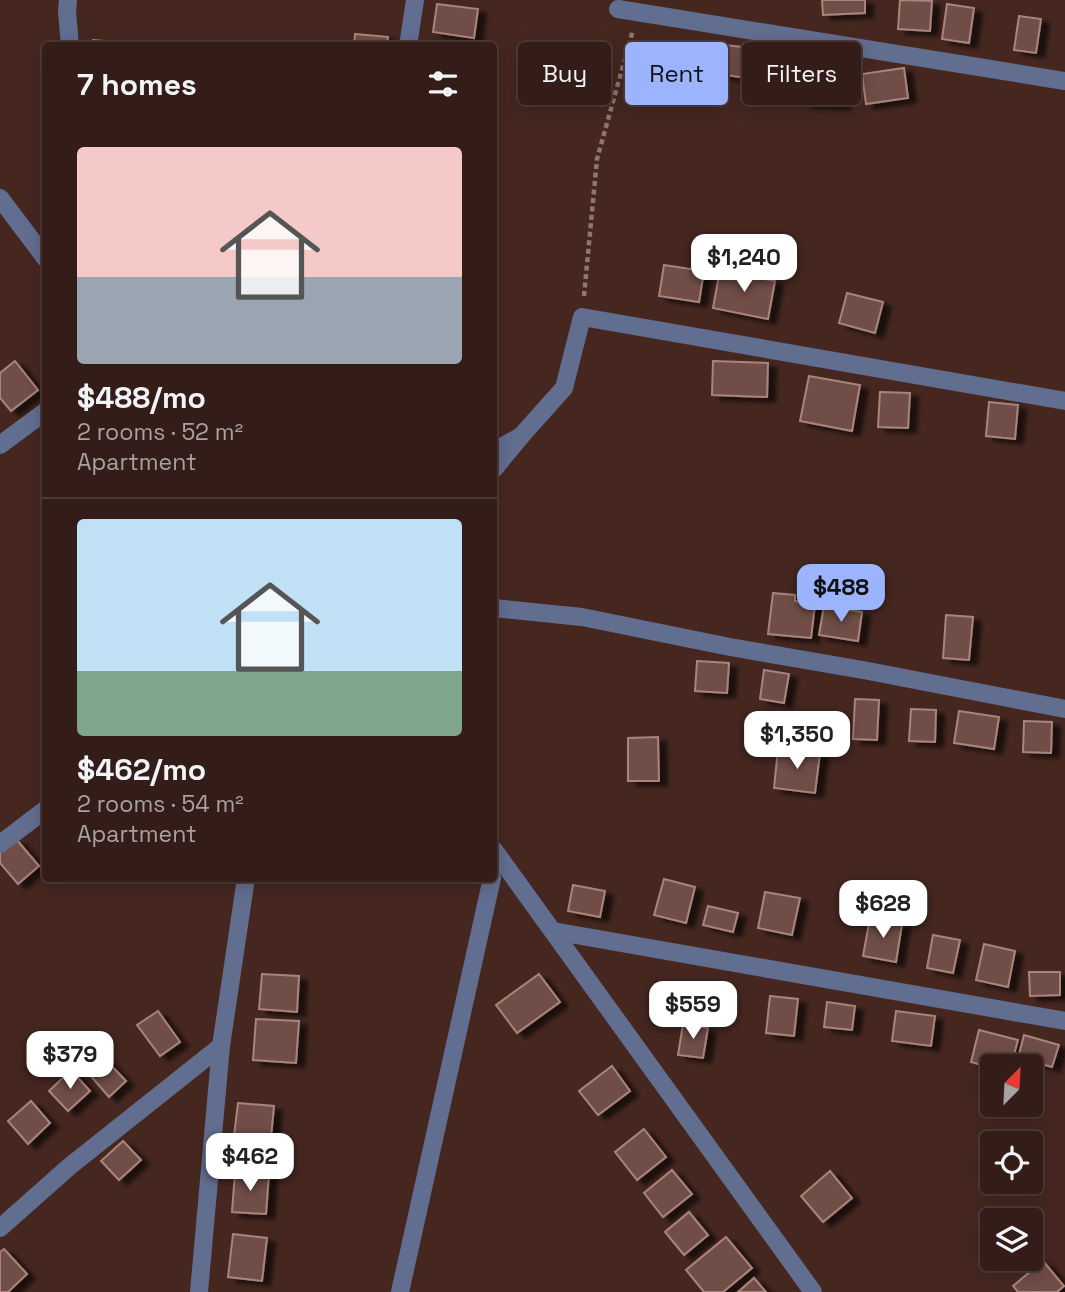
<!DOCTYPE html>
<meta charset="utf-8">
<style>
body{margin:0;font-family:"Space Grotesk",sans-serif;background:#3f2a25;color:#f1f3f6;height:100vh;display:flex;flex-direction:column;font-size:26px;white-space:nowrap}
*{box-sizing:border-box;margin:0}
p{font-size:23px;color:#a9a2a2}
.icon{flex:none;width:38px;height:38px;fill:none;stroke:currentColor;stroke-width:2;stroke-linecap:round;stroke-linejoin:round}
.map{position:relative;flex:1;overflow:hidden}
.details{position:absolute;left:42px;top:42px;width:455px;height:840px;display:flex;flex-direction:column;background:#341d18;border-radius:7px;box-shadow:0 4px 18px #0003,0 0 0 2px #4e3b37}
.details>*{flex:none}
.hud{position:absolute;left:518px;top:42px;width:441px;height:63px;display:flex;gap:14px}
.needle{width:46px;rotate:24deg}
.controls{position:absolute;left:980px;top:1054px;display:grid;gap:14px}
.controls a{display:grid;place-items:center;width:63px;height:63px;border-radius:7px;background:#341d18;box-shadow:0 4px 18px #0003,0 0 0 2px #4e3b37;font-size:35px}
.price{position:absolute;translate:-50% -60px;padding:0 16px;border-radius:14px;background:#fff;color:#222;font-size:23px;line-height:46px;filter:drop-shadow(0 2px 4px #0008)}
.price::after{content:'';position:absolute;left:50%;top:42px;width:21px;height:16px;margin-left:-10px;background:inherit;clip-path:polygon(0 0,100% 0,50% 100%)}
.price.current{background:#9bb4fd;color:#111}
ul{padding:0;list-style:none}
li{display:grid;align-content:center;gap:14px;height:371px;padding:0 35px}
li+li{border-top:2px solid #4e3b37}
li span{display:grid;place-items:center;height:217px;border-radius:7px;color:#555}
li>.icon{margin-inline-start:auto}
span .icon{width:126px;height:126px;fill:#fffc;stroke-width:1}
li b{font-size:30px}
h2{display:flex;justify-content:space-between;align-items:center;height:84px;padding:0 35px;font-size:30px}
.tag{padding:0 24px;border-radius:7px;background:#341d18;box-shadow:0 4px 18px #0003,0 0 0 2px #4e3b37;font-size:24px;line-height:63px}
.tag.current{background:#9bb4fd;color:#111}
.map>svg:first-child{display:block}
.building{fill:#704e46;stroke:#a9847c;stroke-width:2;filter:url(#shadow)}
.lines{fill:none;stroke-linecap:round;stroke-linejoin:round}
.path{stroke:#8f7771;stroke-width:4.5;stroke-dasharray:5 3.5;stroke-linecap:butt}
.minor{stroke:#626e90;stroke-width:18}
</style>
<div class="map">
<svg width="1065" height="1292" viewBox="0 0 1065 1292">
<defs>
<filter id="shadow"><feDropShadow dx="8" dy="4.5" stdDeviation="2" flood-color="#0009"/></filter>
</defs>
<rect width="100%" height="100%" fill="#452720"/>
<g class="building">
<path d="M822,0H865V13L823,15Z"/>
<path d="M900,0L932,1L930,31L898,29Z"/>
<path d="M437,4L478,9L474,38L433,32Z"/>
<path d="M947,4L974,8L969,43L942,39Z"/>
<path d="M1019,16L1041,19L1036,53L1014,50Z"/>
<path d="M355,34L388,37L387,46H354Z"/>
<path d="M93,40L140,44V46H93Z"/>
<path d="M707,43L751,48L747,78L704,72Z"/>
<path d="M806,64L843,66L842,105L804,103Z"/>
<path d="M904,68L908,98L866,104L862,74Z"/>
<path d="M664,265L704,271L699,302L659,296Z"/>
<path d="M720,270L775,281L768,319L713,308Z"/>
<path d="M847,293L883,302L875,333L839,323Z"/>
<path d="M15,361L38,390L11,411L0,398V373Z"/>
<path d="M713,361L768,363L767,397L712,395Z"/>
<path d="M809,376L860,385L852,431L800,421Z"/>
<path d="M880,392L910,393L908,428L878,427Z"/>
<path d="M989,402L1018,405L1015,439L986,436Z"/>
<path d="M773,593L795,595V601L815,604L811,638L768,634Z"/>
<path d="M824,606L862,612L858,641L819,635Z"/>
<path d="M946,615L973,617L969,660L943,658Z"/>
<path d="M697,661L729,663L727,693L695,691Z"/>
<path d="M764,670L789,674L784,703L760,699Z"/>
<path d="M855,699L879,700L877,740L853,739Z"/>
<path d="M911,709L936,710L935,742L909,741Z"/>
<path d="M959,711L999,717L994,749L954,743Z"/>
<path d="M1024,721L1052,722L1051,753L1023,752Z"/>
<path d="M658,737L659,781H628V738Z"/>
<path d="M778,749L820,753L815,793L774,788Z"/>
<path d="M16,839L39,866L18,884L0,863V853Z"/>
<path d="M664,879L695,887L686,923L654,915Z"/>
<path d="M573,885L605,891L600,917L568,911Z"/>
<path d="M765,892L800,898L792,935L758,928Z"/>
<path d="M708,906L738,913L733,932L703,925Z"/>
<path d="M870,918L902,924L896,962L863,956Z"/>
<path d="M933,935L960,940L953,973L927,968Z"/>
<path d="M984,944L1015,951L1008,987L976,980Z"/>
<path d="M1029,972H1060V995L1030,996Z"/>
<path d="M262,974L299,976L297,1012L259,1009Z"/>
<path d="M539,974L560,1002L517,1033L496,1005Z"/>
<path d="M770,996L798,999L794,1036L766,1033Z"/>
<path d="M827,1002L855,1006L852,1030L824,1027Z"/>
<path d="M158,1011L180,1042L160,1056L137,1025Z"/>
<path d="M896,1011L935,1016L931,1046L892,1041Z"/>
<path d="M256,1019L299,1021L296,1063L253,1060Z"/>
<path d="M683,1024L708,1028L703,1058L678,1055Z"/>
<path d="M979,1030L1018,1040L1011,1066H992V1068L971,1062Z"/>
<path d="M1024,1035L1059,1045L1052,1067L1018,1058Z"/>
<path d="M105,1059L126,1081L109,1097L89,1074Z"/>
<path d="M612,1066L630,1091L598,1115L579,1091Z"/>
<path d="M71,1070L90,1091L68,1111L49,1091Z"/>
<path d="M31,1101L50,1123L28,1144L8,1121Z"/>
<path d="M238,1103L274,1106L270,1148L233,1144Z"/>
<path d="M644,1129L666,1157L637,1180L615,1152Z"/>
<path d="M123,1141L141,1160L119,1180L101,1161Z"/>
<path d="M672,1170L692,1194L663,1217L644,1193Z"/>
<path d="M830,1171L852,1198L823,1222L801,1196Z"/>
<path d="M235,1172L269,1174L266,1214L232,1212Z"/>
<path d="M689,1212L708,1235L684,1255L665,1232Z"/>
<path d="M233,1234L267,1238L262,1281L228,1277Z"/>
<path d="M726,1237L752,1268L723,1292H704L686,1270Z"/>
<path d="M4,1249L27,1274L8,1292H0V1252Z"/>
<path d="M1043,1261L1064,1286L1057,1292H1018L1013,1286Z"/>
<path d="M754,1278L766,1292H738Z"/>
</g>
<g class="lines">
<path class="path" d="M584,296L597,159L633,30"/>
<g class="minor">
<path d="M68,0L67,11L70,46"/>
<path d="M618,9L1065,81"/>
<path d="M408,46L415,0"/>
<path d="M0,198L46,259"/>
<path d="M521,436L564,388L582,317L1065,401"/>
<path d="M0,445L46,411"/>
<path d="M494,451L521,436L494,469"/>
<path d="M494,608L582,617L730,647L863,670L1065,709"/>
<path d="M0,844L46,809"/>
<path d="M494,850L813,1292"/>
<path d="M553,931L1065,1021"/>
<path d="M0,1228L70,1166L221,1046"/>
<path d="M199,1292L221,1046L246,878"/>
<path d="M400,1292L492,878"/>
</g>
</g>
</svg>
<div class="controls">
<a><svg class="needle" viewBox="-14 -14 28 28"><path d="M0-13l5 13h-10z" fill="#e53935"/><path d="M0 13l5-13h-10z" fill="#a9a2a2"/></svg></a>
<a><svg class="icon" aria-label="locate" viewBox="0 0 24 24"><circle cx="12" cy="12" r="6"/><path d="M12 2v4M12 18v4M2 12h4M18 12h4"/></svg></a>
<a><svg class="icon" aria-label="layers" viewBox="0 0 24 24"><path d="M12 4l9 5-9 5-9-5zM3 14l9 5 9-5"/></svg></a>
</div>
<b class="price" style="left:744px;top:294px">$1,240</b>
<b class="price current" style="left:841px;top:624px">$488</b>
<b class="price" style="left:797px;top:771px">$1,350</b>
<b class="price" style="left:883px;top:940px">$628</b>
<b class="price" style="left:693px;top:1041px">$559</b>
<b class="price" style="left:70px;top:1091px">$379</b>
<b class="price" style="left:250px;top:1193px">$462</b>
<div class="hud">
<a class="tag">Buy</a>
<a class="tag current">Rent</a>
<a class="tag">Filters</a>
</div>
<section class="details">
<h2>7 homes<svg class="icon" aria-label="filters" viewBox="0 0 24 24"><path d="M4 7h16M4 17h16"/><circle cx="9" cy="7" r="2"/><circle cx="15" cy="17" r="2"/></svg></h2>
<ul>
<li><span style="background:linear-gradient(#f6c9c9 60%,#9aa5b1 0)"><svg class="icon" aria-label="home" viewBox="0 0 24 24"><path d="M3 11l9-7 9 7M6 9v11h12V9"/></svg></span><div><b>$488/mo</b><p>2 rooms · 52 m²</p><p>Apartment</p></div></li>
<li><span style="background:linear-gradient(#bfe0f5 70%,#7fa58c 0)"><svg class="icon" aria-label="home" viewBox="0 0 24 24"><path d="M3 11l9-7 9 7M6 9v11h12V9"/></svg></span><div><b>$462/mo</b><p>2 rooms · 54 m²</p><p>Apartment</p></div></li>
</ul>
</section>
</div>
